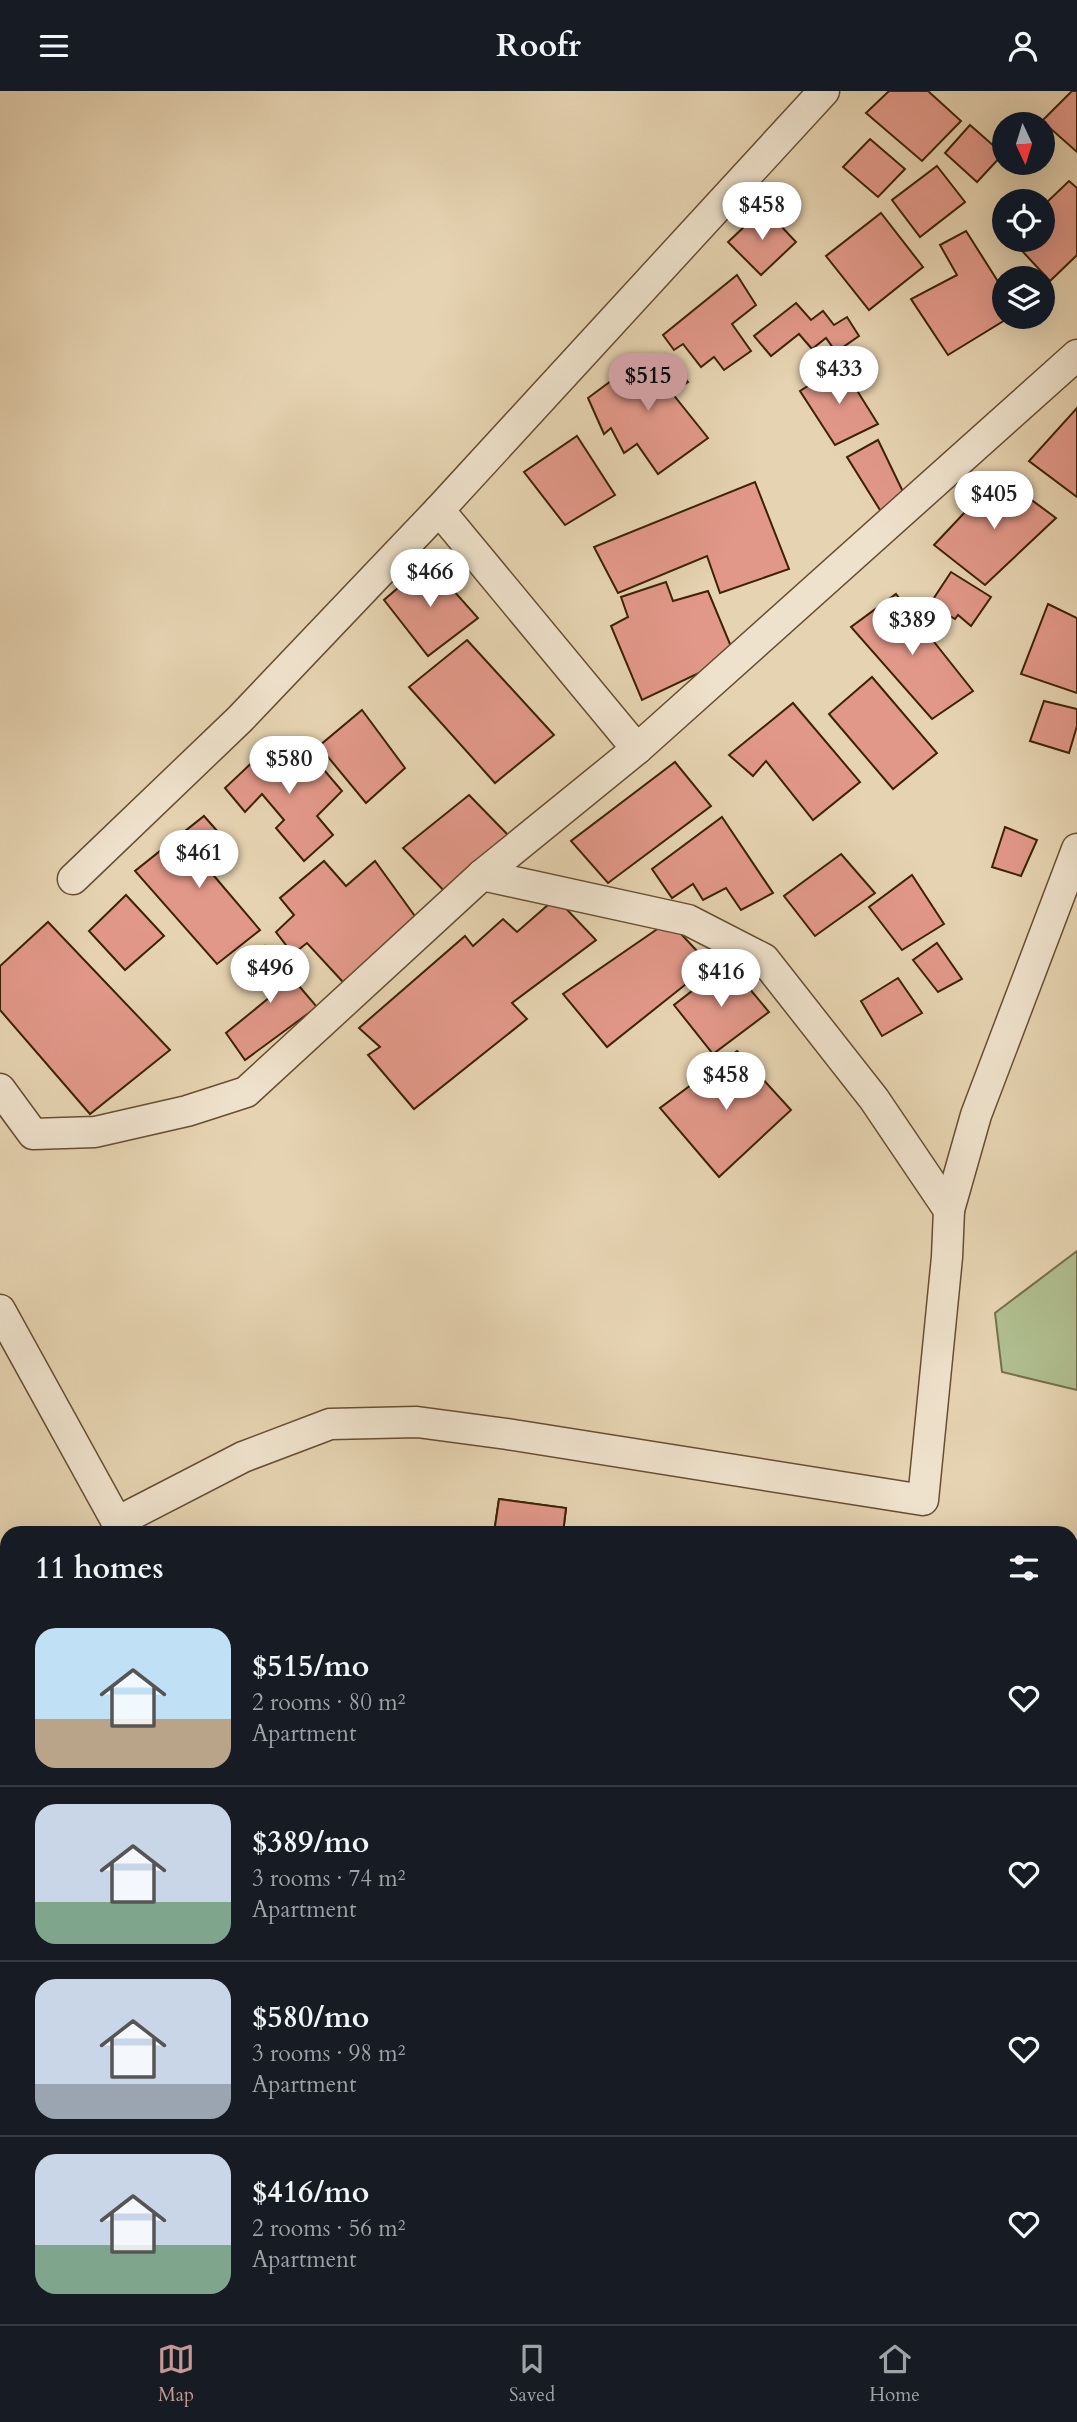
<!DOCTYPE html>
<meta charset="utf-8">
<style>
body{margin:0;font-family:Cardo,serif;background:#242831;color:#f1f3f6;height:100vh;display:flex;flex-direction:column;font-size:26px;white-space:nowrap}
*{box-sizing:border-box;margin:0}
p{font-size:23px;color:#9ea1a6}
.icon{flex:none;width:38px;height:38px;fill:none;stroke:currentColor;stroke-width:2;stroke-linecap:round;stroke-linejoin:round}
.map{position:relative;flex:1;overflow:hidden}
.panel{position:absolute;left:0px;top:1435px;width:1078px;height:798px;display:flex;flex-direction:column;background:#171b24;border-radius:21px 21px 0 0;box-shadow:0 7px 28px #0002}
.panel>*{flex:none}
.needle{width:46px;rotate:176deg}
.tools{position:absolute;left:992px;top:21px;display:grid;gap:14px}
.tools a{display:grid;place-items:center;width:63px;height:63px;border-radius:50%;background:#171b24;box-shadow:0 7px 28px #0002;font-size:35px}
.price{position:absolute;translate:-50% -60px;padding:0 16px;border-radius:24px;background:#fff;color:#222;font-size:23px;line-height:46px;filter:drop-shadow(0 2px 4px #0008)}
.price::after{content:'';position:absolute;left:50%;top:42px;width:21px;height:16px;margin-left:-10px;background:inherit;clip-path:polygon(0 0,100% 0,50% 100%)}
.price.current{background:#c59692;color:#111}
ul{padding:0;list-style:none}
li{display:flex;align-items:center;gap:21px;height:175px;padding:0 35px}
li+li{border-top:2px solid #363941}
li span{display:grid;place-items:center;flex:none;width:196px;height:140px;border-radius:21px;color:#555}
li>.icon{margin-inline-start:auto}
span .icon{width:84px;height:84px;fill:#fffc;stroke-width:1}
li b{font-size:30px}
h2{display:flex;justify-content:space-between;align-items:center;height:84px;padding:0 35px;font-size:30px}
header{display:flex;justify-content:space-between;align-items:center;height:91px;padding:0 35px;background:#171b24;font-size:32px;font-weight:700}
.menu{display:flex;justify-content:space-around;align-items:center;height:98px;border-top:2px solid #363941;background:#171b24;font-size:19px;color:#9ea1a6}
.menu a{display:grid;justify-items:center;gap:4px}
.menu .current{color:#c59692}
.map>svg:first-child{display:block}
.green{fill:#b0be8f;stroke:#76704a;stroke-width:2}
.building{fill:#e29889;stroke:#3d2206;stroke-width:2}
.lines{fill:none;stroke-linecap:round;stroke-linejoin:round}
.lane-casing{stroke:#674e31;stroke-width:19}
.street-casing{stroke:#674e31;stroke-width:33}
.secondary-casing{stroke:#3d2206;stroke-width:42}
.lane{stroke:#efe2cc;stroke-width:16}
.street{stroke:#efe2cc;stroke-width:30}
.secondary{stroke:#efe2cc;stroke-width:38}
</style>
<header><svg class="icon" aria-label="menu" viewBox="0 0 24 24"><path d="M4 6h16M4 12h16M4 18h16"/></svg>Roofr<svg class="icon" aria-label="person" viewBox="0 0 24 24"><circle cx="12" cy="8" r="4"/><path d="M4 21q1-7 8-7t8 7"/></svg></header>
<div class="map">
<svg width="1077" height="2233" viewBox="0 0 1077 2233">
<rect width="100%" height="100%" fill="#e6d3b1"/>
<filter id="stains"><feTurbulence type="fractalNoise" baseFrequency=".00286" numOctaves="4"/><feColorMatrix values="0 0 0 0 .2 0 0 0 0 .09 0 0 0 0 .02 0 0 0 .5 -.17"/></filter>
<radialGradient id="worn" r=".72"><stop offset=".6" stop-color="#630" stop-opacity="0"/><stop offset="1" stop-color="#630" stop-opacity=".3"/></radialGradient>
<path class="green" d="M1077,1160V1299L1002,1281L995,1222Z"/>
<g class="building">
<path d="M889,0H928L961,30L922,70L866,22Z"/>
<path d="M1072,0H1077V61L1042,30Z"/>
<path d="M970,34L1003,63L977,91L945,62Z"/>
<path d="M870,48L905,78L878,106L843,76Z"/>
<path d="M937,75L965,111L920,146L892,109Z"/>
<path d="M1069,90L1077,97V164L1050,190L1012,149H1043V115Z"/>
<path d="M764,117L796,151L761,184L728,151Z"/>
<path d="M881,122L923,176L869,219L826,165Z"/>
<path d="M966,140L1004,200V226H1010L948,264L911,208L957,184L940,154Z"/>
<path d="M737,184L756,214L732,233L751,260L724,279L714,266L701,276L683,253L674,259L663,244Z"/>
<path d="M796,212L811,229L823,220L834,234L847,226L859,245L836,261L826,247L812,258L799,243L771,265L754,245Z"/>
<path d="M665,263L688,291L672,302L708,347L658,383L637,353L624,362L611,337L604,343L588,307L642,267L648,275Z"/>
<path d="M841,274L878,333L835,354L800,300Z"/>
<path d="M1077,317V406L1029,370Z"/>
<path d="M577,345L615,404L565,434L524,381Z"/>
<path d="M878,349L907,409L885,427L847,366Z"/>
<path d="M999,385L1056,427L985,494L934,454Z"/>
<path d="M755,391L789,478L720,502L707,465L618,502L594,456Z"/>
<path d="M428,471L478,527L428,565L384,509Z"/>
<path d="M951,481L991,506L971,535L958,524L955,528L930,513Z"/>
<path d="M666,491L673,510L708,500L735,565L642,609L611,535L628,526L621,506Z"/>
<path d="M896,503L973,600L932,628L851,536Z"/>
<path d="M1048,513L1077,527V602L1021,583Z"/>
<path d="M467,549L554,644L495,692L409,596Z"/>
<path d="M872,586L937,662L893,698L829,623Z"/>
<path d="M1044,610L1077,618V635L1069,662L1030,650Z"/>
<path d="M793,612L860,691L813,729L766,670L753,685L729,664Z"/>
<path d="M362,619L405,677L366,712L319,655Z"/>
<path d="M277,648L300,678L313,666L342,700L317,725L333,744L304,770L276,737L284,729L262,703L245,721L225,697Z"/>
<path d="M675,671L711,715L608,792L571,750Z"/>
<path d="M469,704L512,748L447,803L403,757Z"/>
<path d="M204,725L233,758L209,779L260,839L217,873L135,780Z"/>
<path d="M722,726L773,802L741,819L726,797L703,809L693,793L672,807L652,778Z"/>
<path d="M1005,736L1037,749L1021,785L992,776Z"/>
<path d="M841,763L875,802L815,845L784,805Z"/>
<path d="M324,770L346,795L375,770L417,828L343,891L307,852L293,863L276,841L294,824L280,807Z"/>
<path d="M912,784L944,833L902,859L869,816Z"/>
<path d="M126,804L164,845L125,879L89,840Z"/>
<path d="M556,807L596,849L512,912L527,928L414,1018L368,964L380,956L359,937L465,845L473,855L503,828L517,841Z"/>
<path d="M669,830L710,874L607,956L563,903Z"/>
<path d="M48,831L170,959L90,1023L0,919V875Z"/>
<path d="M937,852L962,888L938,901L913,869Z"/>
<path d="M265,855L317,916L245,969L226,942L270,906L242,874Z"/>
<path d="M728,872L769,921L713,963L674,914Z"/>
<path d="M898,887L922,922L882,945L861,910Z"/>
<path d="M737,960L791,1019L719,1086L660,1017Z"/>
<path d="M499,1408L566,1417L563,1442H494Z"/>
<path d="M499,1408L566,1417L563,1442H494Z"/>
<path d="M0,1607L7,1619V1636L0,1639Z"/>
<path d="M7,1674V1737L0,1723V1677Z"/>
<path d="M7,1782V1842L0,1829V1786Z"/>
<path d="M583,2226H693L694,2233H558Z"/>
<path d="M765,2226H815L794,2233H768Z"/>
</g>
<g class="lines">
<defs>
<path id="lane" d="M1071,1892L1077,1891"/>
<g id="street">
<path d="M439,419L637,658"/>
<path d="M73,788L240,628L439,419L824,0"/>
<path d="M0,998L33,1043L95,1041L187,1020L246,1001L482,784L637,658L1077,264"/>
<path d="M949,1119L976,1024L1077,758"/>
<path d="M0,1219L123,1442"/>
<path d="M117,1431L243,1366L330,1333L417,1331L507,1343L923,1409L947,1166L949,1119L874,1008L764,868L688,829L482,784"/>
<path d="M0,2219L8,2233"/>
</g>
<g id="secondary">
<path d="M1071,1798L1077,1793"/>
<path d="M450,2226L455,2233"/>
<path d="M75,2233L89,2226"/>
</g>
</defs>
<use href="#lane" class="lane-casing"/>
<use href="#street" class="street-casing"/>
<use href="#secondary" class="secondary-casing"/>
<use href="#lane" class="lane"/>
<use href="#street" class="street"/>
<use href="#secondary" class="secondary"/>
</g>
<rect width="100%" height="100%" filter="url(#stains)"/>
<rect width="100%" height="100%" fill="url(#worn)"/>
</svg>
<div class="tools">
<a><svg class="needle" viewBox="-14 -14 28 28"><path d="M0-13l5 13h-10z" fill="#e53935"/><path d="M0 13l5-13h-10z" fill="#9ea1a6"/></svg></a>
<a><svg class="icon" aria-label="locate" viewBox="0 0 24 24"><circle cx="12" cy="12" r="6"/><path d="M12 2v4M12 18v4M2 12h4M18 12h4"/></svg></a>
<a><svg class="icon" aria-label="layers" viewBox="0 0 24 24"><path d="M12 4l9 5-9 5-9-5zM3 14l9 5 9-5"/></svg></a>
</div>
<b class="price" style="left:762px;top:151px">$458</b>
<b class="price" style="left:839px;top:315px">$433</b>
<b class="price current" style="left:648px;top:322px">$515</b>
<b class="price" style="left:994px;top:440px">$405</b>
<b class="price" style="left:430px;top:518px">$466</b>
<b class="price" style="left:912px;top:566px">$389</b>
<b class="price" style="left:289px;top:705px">$580</b>
<b class="price" style="left:199px;top:799px">$461</b>
<b class="price" style="left:270px;top:914px">$496</b>
<b class="price" style="left:721px;top:918px">$416</b>
<b class="price" style="left:726px;top:1021px">$458</b>
<section class="panel">
<h2>11 homes<svg class="icon" aria-label="filters" viewBox="0 0 24 24"><path d="M4 7h16M4 17h16"/><circle cx="9" cy="7" r="2"/><circle cx="15" cy="17" r="2"/></svg></h2>
<ul>
<li><span style="background:linear-gradient(#bfe0f5 65%,#b9a48a 0)"><svg class="icon" aria-label="home" viewBox="0 0 24 24"><path d="M3 11l9-7 9 7M6 9v11h12V9"/></svg></span><div><b>$515/mo</b><p>2 rooms · 80 m²</p><p>Apartment</p></div><svg class="icon" aria-label="heart" viewBox="0 0 24 24"><path d="M12 20l-8-8c-3-5 5-10 8-4 3-6 11-1 8 4z"/></svg></li>
<li><span style="background:linear-gradient(#c9d6e8 70%,#7fa58c 0)"><svg class="icon" aria-label="home" viewBox="0 0 24 24"><path d="M3 11l9-7 9 7M6 9v11h12V9"/></svg></span><div><b>$389/mo</b><p>3 rooms · 74 m²</p><p>Apartment</p></div><svg class="icon" aria-label="heart" viewBox="0 0 24 24"><path d="M12 20l-8-8c-3-5 5-10 8-4 3-6 11-1 8 4z"/></svg></li>
<li><span style="background:linear-gradient(#c9d6e8 75%,#9aa5b1 0)"><svg class="icon" aria-label="home" viewBox="0 0 24 24"><path d="M3 11l9-7 9 7M6 9v11h12V9"/></svg></span><div><b>$580/mo</b><p>3 rooms · 98 m²</p><p>Apartment</p></div><svg class="icon" aria-label="heart" viewBox="0 0 24 24"><path d="M12 20l-8-8c-3-5 5-10 8-4 3-6 11-1 8 4z"/></svg></li>
<li><span style="background:linear-gradient(#c9d6e8 65%,#7fa58c 0)"><svg class="icon" aria-label="home" viewBox="0 0 24 24"><path d="M3 11l9-7 9 7M6 9v11h12V9"/></svg></span><div><b>$416/mo</b><p>2 rooms · 56 m²</p><p>Apartment</p></div><svg class="icon" aria-label="heart" viewBox="0 0 24 24"><path d="M12 20l-8-8c-3-5 5-10 8-4 3-6 11-1 8 4z"/></svg></li>
</ul>
</section>
</div>
<nav class="menu">
<a class="current"><svg class="icon" aria-label="map" viewBox="0 0 24 24"><path d="M3 6l6-2 6 2 6-2v14l-6 2-6-2-6 2zM9 4v14M15 6v14"/></svg>Map</a>
<a><svg class="icon" aria-label="saved" viewBox="0 0 24 24"><path d="M7 4h10v16l-5-4-5 4z"/></svg>Saved</a>
<a><svg class="icon" aria-label="home" viewBox="0 0 24 24"><path d="M3 11l9-7 9 7M6 9v11h12V9"/></svg>Home</a>
</nav>
